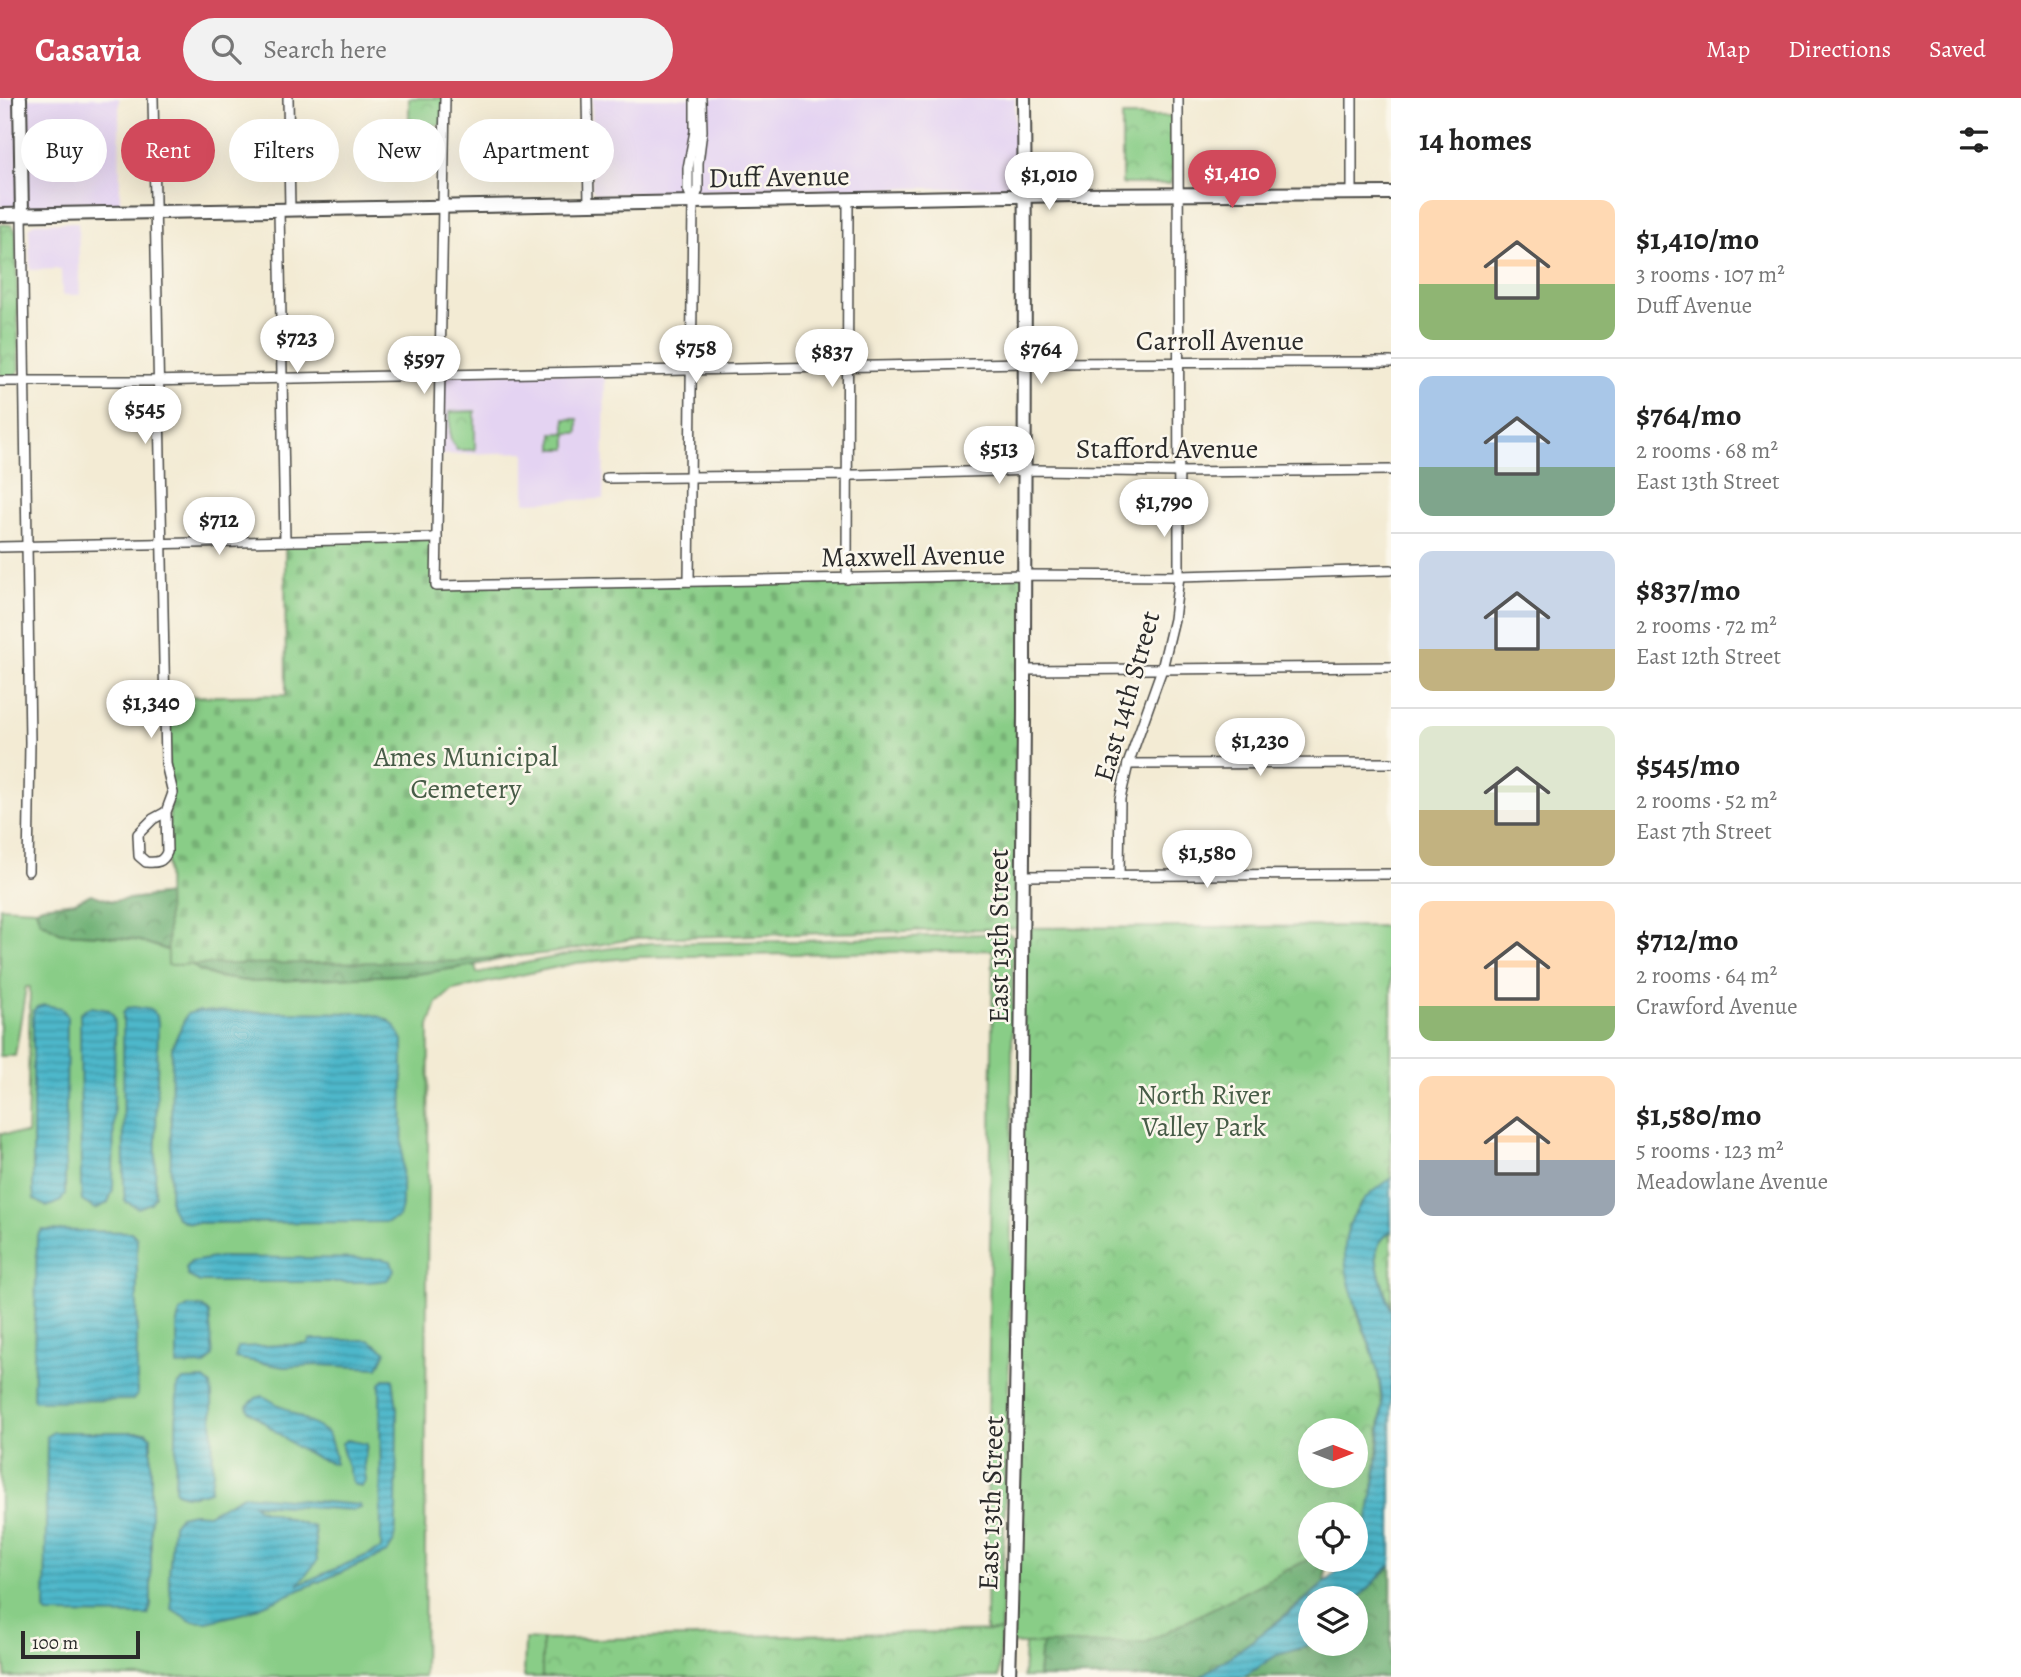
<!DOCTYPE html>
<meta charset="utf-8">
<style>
body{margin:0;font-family:Alegreya,serif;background:#f2f2f2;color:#222;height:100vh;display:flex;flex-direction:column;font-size:26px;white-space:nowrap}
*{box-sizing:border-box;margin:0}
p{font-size:23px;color:#767676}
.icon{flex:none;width:38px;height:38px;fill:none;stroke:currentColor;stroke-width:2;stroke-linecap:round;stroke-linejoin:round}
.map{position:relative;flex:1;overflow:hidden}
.sheet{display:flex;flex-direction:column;background:#fff;width:630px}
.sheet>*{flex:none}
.banner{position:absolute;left:21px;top:21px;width:665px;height:63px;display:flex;gap:14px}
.needle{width:46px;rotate:90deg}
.buttons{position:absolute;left:1298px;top:1320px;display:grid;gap:14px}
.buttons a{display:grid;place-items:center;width:70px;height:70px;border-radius:50%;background:#fff;box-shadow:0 7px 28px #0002;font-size:35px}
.scale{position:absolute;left:21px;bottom:18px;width:119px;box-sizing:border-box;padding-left:7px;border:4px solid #2b2b2b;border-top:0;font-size:19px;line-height:24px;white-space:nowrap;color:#2b2b2b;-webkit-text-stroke:5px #fbf7ec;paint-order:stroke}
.price{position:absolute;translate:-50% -60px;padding:0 16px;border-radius:24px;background:#fff;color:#222;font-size:23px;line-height:46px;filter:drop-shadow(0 2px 4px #0008)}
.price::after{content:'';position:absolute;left:50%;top:42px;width:21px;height:16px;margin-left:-10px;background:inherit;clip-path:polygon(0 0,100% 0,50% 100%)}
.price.on{background:#d1495b;color:#fff}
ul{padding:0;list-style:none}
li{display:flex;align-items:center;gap:21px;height:175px;padding:0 28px}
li+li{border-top:2px solid #e0e0e0}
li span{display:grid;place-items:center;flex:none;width:196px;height:140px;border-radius:14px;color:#555}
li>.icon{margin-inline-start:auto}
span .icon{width:84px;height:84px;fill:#fffc;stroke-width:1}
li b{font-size:30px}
h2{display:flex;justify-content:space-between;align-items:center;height:84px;padding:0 28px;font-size:30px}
.tag{padding:0 24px;border-radius:32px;background:#fff;box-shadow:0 7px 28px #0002;font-size:24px;line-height:63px}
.tag.on{background:#d1495b;color:#fff}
header{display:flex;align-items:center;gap:42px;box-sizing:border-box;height:98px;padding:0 35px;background:#d1495b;color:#fff}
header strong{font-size:33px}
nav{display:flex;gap:38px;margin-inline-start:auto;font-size:24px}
.search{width:490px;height:63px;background:#f2f2f2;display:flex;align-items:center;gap:18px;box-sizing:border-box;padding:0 24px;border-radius:38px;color:#767676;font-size:26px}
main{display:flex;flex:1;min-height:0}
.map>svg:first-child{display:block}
.built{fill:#e4d3f2}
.green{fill:#89cd87;stroke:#5a7c59;stroke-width:2}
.forest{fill:url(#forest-crowns);stroke:#4c6e50;stroke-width:2}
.cemetery{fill:url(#cemetery-stones);stroke:#5a7c59;stroke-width:2}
.park{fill:url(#park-crowns);stroke:#5a7c59;stroke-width:2;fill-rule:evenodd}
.water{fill:url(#water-rules);stroke:#3c717a;stroke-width:2}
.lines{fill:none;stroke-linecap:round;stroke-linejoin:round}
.street-casing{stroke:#494844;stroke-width:12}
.secondary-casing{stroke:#494844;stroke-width:16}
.street{stroke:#fff;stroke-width:9}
.secondary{stroke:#fff;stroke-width:12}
.labels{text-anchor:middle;stroke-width:5;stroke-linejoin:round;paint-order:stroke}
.street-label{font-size:28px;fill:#2b2b2b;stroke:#fbf7ec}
.park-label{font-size:28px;fill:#475c47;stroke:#fbf7ec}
</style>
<header>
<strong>Casavia</strong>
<div class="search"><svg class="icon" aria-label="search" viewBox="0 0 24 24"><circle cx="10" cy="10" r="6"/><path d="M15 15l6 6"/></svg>Search here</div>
<nav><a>Map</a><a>Directions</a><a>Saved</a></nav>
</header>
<main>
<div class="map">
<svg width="1391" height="1579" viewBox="0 0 1391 1579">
<defs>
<pattern id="forest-crowns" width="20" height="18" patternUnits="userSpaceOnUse" patternTransform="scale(1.75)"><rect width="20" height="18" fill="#6eb074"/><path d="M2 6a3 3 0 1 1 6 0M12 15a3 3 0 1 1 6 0" fill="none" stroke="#5b8f5f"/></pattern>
<pattern id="cemetery-stones" width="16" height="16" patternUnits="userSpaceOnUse" patternTransform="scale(1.75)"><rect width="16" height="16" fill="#89cd87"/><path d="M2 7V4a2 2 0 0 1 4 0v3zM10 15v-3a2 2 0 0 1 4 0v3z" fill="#76b075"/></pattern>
<pattern id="park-crowns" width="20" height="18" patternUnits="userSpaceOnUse" patternTransform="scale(1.75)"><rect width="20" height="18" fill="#89cd87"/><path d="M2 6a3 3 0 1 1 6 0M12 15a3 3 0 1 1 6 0" fill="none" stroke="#76b075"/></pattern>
<pattern id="water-rules" width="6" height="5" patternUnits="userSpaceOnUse" patternTransform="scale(1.75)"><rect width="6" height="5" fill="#4db7ca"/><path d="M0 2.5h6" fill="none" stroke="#4095a4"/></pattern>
</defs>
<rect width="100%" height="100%" fill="#fbf7ec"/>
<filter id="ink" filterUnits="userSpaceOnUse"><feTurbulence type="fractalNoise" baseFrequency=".0143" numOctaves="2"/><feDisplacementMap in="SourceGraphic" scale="14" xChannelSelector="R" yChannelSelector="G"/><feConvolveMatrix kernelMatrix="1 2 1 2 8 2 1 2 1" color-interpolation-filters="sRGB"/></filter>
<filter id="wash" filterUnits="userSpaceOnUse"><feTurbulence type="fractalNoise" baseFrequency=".00686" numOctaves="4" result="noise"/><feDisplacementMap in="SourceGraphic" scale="28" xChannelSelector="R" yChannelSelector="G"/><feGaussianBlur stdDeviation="1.57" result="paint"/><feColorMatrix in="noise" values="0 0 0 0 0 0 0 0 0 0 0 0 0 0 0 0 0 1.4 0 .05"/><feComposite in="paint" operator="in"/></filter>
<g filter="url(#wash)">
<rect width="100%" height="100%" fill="#f3ebd4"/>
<g class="built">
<path d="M0,0H119L120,107L0,109Z"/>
<path d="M592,0H1015V82L1007,89L701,93L597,97L592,91Z"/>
<path d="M78,124L80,197H62L61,171L30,172L29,130L34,125Z"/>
<path d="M605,273L603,401L525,404V354L438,357V276Z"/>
</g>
<g class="green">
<path d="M0,809L36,811L40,823L61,835L100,837L140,843L177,855L199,872L217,879L254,884L417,876L475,867L477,875L575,855L650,845L803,843L1008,835L1013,839L1010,1234L1001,1533H986L993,852L638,859L576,865L453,892L437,905L429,928L424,1579H6L0,1537V1035L27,1036L30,889H26L15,958H0Z"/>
<path d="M1026,1532H1078L1040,1556L1038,1579H1023Z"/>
<path d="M525,1541L542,1542V1579H524Z"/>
</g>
<g class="forest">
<path d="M178,795L582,843L475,867L417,876L254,884L217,879L199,872L177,855L140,843L100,837L61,835L40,823L36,811L42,808L75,804L91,796L112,803Z"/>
<path d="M1311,1443V1461H1327L1325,1485L1255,1541L1200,1579H1038L1040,1556L1046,1539Z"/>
<path d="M1391,1467V1579H1243L1277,1557L1304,1549L1311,1545H1356V1503Z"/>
</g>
<path class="cemetery" d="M437,440L436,488L1024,477L1022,830L638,840L551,855L459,863L168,867L167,754L170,705L165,599L286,597L285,443Z"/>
<g class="park">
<rect x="409" y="0" width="36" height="27"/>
<path d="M1122,18H1173L1172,80L1170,86H1122Z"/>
<path d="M0,126L12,127L16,133L19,273L15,278H0Z"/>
<path d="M475,313V352H457L450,340V314Z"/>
<path d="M565,321H578V335H567V351H553V335H565Z"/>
<path d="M1391,828V1080L1359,1108L1345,1146L1356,1211L1377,1268L1382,1308L1376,1372L1366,1437L1361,1435L1356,1437V1416H1311V1460L1145,1545L1010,1546L1022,830ZM1311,1332H1356V1377H1311Z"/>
<path d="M1391,1133V1212C1386,1198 1373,1164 1377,1151C1379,1143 1385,1138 1391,1133Z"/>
<path d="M1001,1533L999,1579H542V1542Z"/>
</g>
<g class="water">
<path d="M44,907L61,910L67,917V924L65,1096L61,1103L47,1109L34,1101L33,1090V913L37,909Z"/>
<path d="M91,909L109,912L114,919L115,926L113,1091L108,1105L95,1111L82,1103L81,1092L80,915L85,911Z"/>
<path d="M134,909L152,912L157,918L158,925L155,1098L151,1105L138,1110L125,1103L124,1092L123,915L127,910Z"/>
<path d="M197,913L364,915C387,919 392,921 403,942L402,1108L399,1119L388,1124L189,1125L177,1120L170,1107L172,949L187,916Z"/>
<path d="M1391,1080V1133C1385,1138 1379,1143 1377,1151C1373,1164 1386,1198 1391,1212V1467L1356,1503V1500H1311V1545L1304,1549L1277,1557L1243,1579H1200C1253,1544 1305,1506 1350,1461H1356C1356,1451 1365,1443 1366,1432C1373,1392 1381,1350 1382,1309C1383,1227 1292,1142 1391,1080Z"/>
<path d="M42,1132L131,1134L137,1140V1297L133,1302L35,1303L33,1301L37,1138Z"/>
<path d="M220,1159L382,1161L391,1163L394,1173L387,1182L370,1184H200L188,1178L186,1170L191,1164Z"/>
<path d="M189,1208L202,1209L209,1215L213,1258L205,1267L177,1268V1225L180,1214Z"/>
<path d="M310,1242H369L386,1253L378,1270L318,1267L284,1269L235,1260L238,1249L307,1246Z"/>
<path d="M204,1281L211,1287L212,1298L213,1375L210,1393C196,1397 188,1400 175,1393L177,1289L183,1282Z"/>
<path d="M384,1281H393L397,1310L396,1426L394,1444L387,1455L245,1515L207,1524L191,1523L172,1511L169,1477L173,1427L180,1418L193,1415L208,1416L243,1397L360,1407L361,1410L354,1412L253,1406L259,1411L314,1429L317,1463L298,1487L381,1451L380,1286Z"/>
<path d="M263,1298L328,1335L335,1357V1366L319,1361L296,1349L249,1313L247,1308L256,1300Z"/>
<path d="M53,1334H146L151,1339V1508L148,1517L48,1516L45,1513L47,1338Z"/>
<path d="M347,1342L367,1346L364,1366L366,1383L361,1389L353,1386L342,1350V1345Z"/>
</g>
</g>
<g filter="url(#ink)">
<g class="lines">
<defs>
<g id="street">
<path d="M153,0L166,666L173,695L166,714L167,754C163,764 157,765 146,764L139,758L138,736L153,721L166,714"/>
<path d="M288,0L290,112"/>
<path d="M445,0L436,488L1024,477L1179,478L1391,472"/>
<path d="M587,0L589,106"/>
<path d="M1352,95V0"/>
<path d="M693,104L698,92V65L702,33L701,0"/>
<path d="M279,112L285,443"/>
<path d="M22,117L30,644L28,773"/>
<path d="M0,283H148L1024,265L1391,264"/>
<path d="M607,380L856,377L1034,372L1179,374L1391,372"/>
<path d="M0,449L437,440"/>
<path d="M847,481L848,101"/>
<path d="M689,483L693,104L688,91V70L695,33V0"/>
<path d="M1024,572L1391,569"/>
<path d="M1128,666L1391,665"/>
<path d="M1023,778L1391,776"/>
<path d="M1119,778L1120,701L1128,666L1162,571L1174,521L1179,478L1178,0"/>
</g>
<g id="secondary">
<path d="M20,0L22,117"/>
<path d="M0,117L1072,97L1391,95"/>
<path d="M1009,1579C1019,1256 1022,934 1024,611C1024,407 1026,204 1024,0"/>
</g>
</defs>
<use href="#street" class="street-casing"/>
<use href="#secondary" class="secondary-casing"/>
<use href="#street" class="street"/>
<use href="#secondary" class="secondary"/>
</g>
</g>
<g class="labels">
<g class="street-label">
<text transform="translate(779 78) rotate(-1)" y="10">Duff Avenue</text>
<text x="1220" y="252">Carroll Avenue</text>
<text x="1167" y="360">Stafford Avenue</text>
<text transform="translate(913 457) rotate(-1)" y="10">Maxwell Avenue</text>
<text transform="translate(1126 598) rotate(-74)" y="10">East 14th Street</text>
<text transform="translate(998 838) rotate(-90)" y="10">East 13th Street</text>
<text transform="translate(990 1405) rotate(-88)" y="10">East 13th Street</text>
</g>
<g class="park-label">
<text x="466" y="668">Ames Municipal<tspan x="466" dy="32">Cemetery</tspan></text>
<text x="1204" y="1006">North River<tspan x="1204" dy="32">Valley Park</tspan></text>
</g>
</g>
</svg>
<div class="buttons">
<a><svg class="needle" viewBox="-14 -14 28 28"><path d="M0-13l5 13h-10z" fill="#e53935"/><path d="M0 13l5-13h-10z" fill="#767676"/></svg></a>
<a><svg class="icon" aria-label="locate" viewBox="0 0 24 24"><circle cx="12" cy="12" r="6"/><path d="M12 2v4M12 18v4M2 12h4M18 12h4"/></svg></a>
<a><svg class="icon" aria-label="layers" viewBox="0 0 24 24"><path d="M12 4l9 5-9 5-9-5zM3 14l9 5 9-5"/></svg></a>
</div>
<div class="scale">100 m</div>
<b class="price on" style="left:1232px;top:112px">$1,410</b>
<b class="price" style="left:1049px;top:114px">$1,010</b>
<b class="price" style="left:297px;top:277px">$723</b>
<b class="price" style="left:696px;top:287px">$758</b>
<b class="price" style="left:1041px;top:288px">$764</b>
<b class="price" style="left:832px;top:291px">$837</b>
<b class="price" style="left:424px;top:298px">$597</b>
<b class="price" style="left:145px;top:348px">$545</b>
<b class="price" style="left:999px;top:388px">$513</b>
<b class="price" style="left:1164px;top:441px">$1,790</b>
<b class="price" style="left:219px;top:459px">$712</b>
<b class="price" style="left:151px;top:642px">$1,340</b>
<b class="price" style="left:1260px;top:680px">$1,230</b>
<b class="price" style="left:1207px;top:792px">$1,580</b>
<div class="banner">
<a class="tag">Buy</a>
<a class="tag on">Rent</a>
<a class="tag">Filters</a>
<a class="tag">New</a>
<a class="tag">Apartment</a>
</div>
</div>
<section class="sheet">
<h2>14 homes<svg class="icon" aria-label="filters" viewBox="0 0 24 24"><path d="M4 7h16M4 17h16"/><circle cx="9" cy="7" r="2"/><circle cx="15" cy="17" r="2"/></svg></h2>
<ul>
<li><span style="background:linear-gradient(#ffd9b3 60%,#8fb573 0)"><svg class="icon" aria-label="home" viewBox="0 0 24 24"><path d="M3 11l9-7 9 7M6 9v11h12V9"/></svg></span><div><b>$1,410/mo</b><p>3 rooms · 107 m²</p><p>Duff Avenue</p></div></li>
<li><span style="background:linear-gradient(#a9c7e8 65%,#7fa58c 0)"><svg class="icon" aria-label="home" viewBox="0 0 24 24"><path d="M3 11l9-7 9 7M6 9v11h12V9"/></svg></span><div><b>$764/mo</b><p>2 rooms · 68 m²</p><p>East 13th Street</p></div></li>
<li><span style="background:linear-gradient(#c9d6e8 70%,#c2b280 0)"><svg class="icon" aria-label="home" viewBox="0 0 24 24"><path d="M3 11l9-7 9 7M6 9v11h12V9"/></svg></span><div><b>$837/mo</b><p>2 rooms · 72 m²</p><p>East 12th Street</p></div></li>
<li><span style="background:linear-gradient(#dfe7d0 60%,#c2b280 0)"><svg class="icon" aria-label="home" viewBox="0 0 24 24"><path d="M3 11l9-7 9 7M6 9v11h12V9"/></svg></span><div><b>$545/mo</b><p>2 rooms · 52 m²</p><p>East 7th Street</p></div></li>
<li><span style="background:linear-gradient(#ffd9b3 75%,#8fb573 0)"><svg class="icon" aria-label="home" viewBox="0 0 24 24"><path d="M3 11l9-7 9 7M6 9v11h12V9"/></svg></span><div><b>$712/mo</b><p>2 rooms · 64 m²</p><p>Crawford Avenue</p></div></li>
<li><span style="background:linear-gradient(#ffd9b3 60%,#9aa5b1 0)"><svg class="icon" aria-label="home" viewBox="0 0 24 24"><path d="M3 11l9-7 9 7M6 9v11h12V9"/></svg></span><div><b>$1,580/mo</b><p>5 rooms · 123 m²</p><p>Meadowlane Avenue</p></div></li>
</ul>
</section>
</main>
